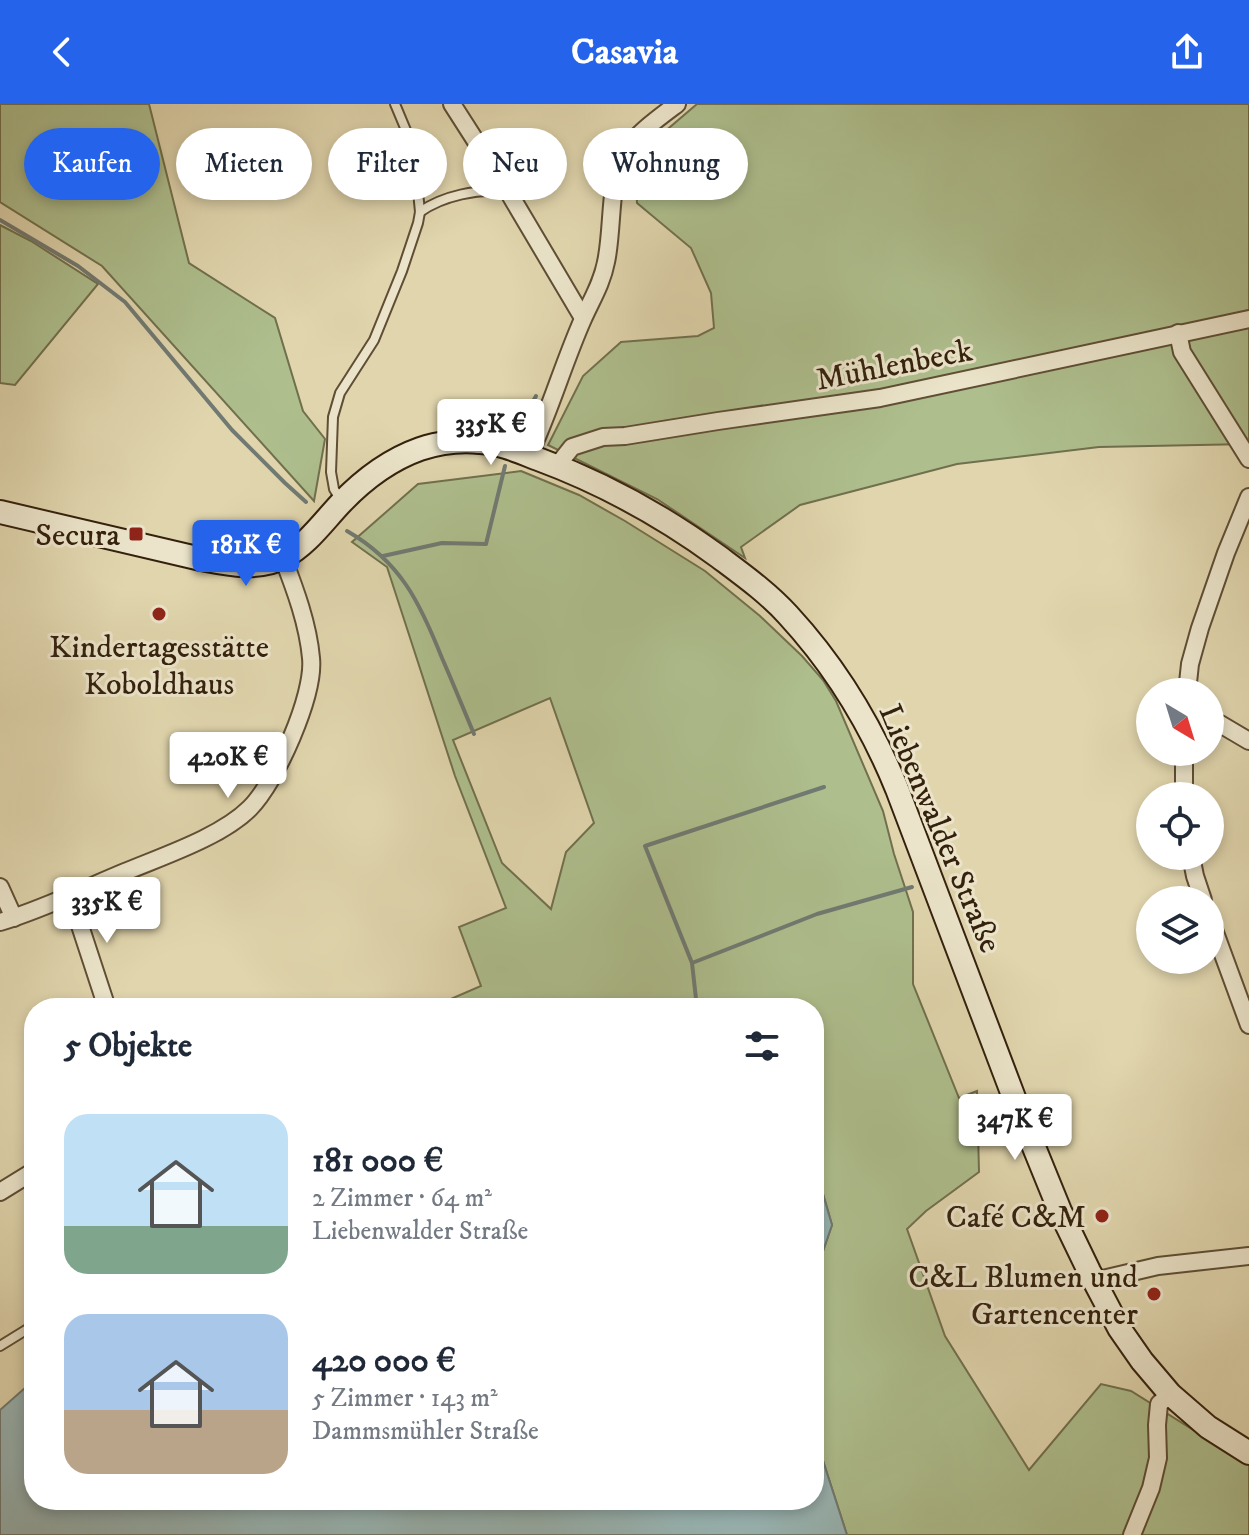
<!DOCTYPE html>
<html lang="de">
<meta charset="utf-8">
<style>
body{margin:0;font-family:"IM FELL DW Pica",serif;background:#f6f6f7;color:#1f2937;height:100vh;display:flex;flex-direction:column;font-size:30px;white-space:nowrap}
*{box-sizing:border-box;margin:0}
p{font-size:26px;color:#747a83}
.icon{flex:none;width:44px;height:44px;fill:none;stroke:currentColor;stroke-width:2;stroke-linecap:round;stroke-linejoin:round}
.map{position:relative;flex:1;overflow:hidden}
.side{position:absolute;left:24px;top:894px;width:800px;height:512px;display:flex;flex-direction:column;background:#fff;border-radius:32px;box-shadow:0 4px 12px #0003}
.side>*{flex:none}
.guide{position:absolute;left:24px;top:24px;width:800px;height:72px;display:flex;gap:16px}
.needle{width:52px;rotate:142deg}
.tools{position:absolute;left:1136px;top:574px;display:grid;gap:16px}
.tools a{display:grid;place-items:center;width:88px;height:88px;border-radius:50%;background:#fff;box-shadow:0 4px 12px #0003;font-size:40px}
.price{position:absolute;translate:-50% -68px;padding:0 18px;border-radius:8px;background:#fff;color:#222;font-size:26px;line-height:52px;filter:drop-shadow(0 2px 4px #0008)}
.price::after{content:'';position:absolute;left:50%;top:48px;width:24px;height:18px;margin-left:-12px;background:inherit;clip-path:polygon(0 0,100% 0,50% 100%)}
.price.current{background:#2563eb;color:#fff}
ul{padding:0;list-style:none}
li{display:flex;align-items:center;gap:24px;height:200px;padding:0 40px}
li span{display:grid;place-items:center;flex:none;width:224px;height:160px;border-radius:24px;color:#555}
li>.icon{margin-inline-start:auto}
span .icon{width:96px;height:96px;fill:#fffc;stroke-width:1}
li b{font-size:34px}
h2{display:flex;justify-content:space-between;align-items:center;height:96px;padding:0 40px;font-size:34px}
.chip{padding:0 28px;border-radius:36px;background:#fff;box-shadow:0 4px 12px #0003;font-size:28px;line-height:72px}
.chip.current{background:#2563eb;color:#fff}
header{display:flex;justify-content:space-between;align-items:center;height:104px;padding:0 40px;background:#2563eb;color:#fff;font-size:36px;font-weight:700}
.map>svg:first-child{display:block}
.green{fill:#aebe8d;stroke:#71704d;stroke-width:2;fill-rule:evenodd}
.water{fill:#99b6b5;stroke:#717a72;stroke-width:2}
.lines{fill:none;stroke-linecap:round;stroke-linejoin:round}
.stream{stroke:#717a72;stroke-width:4}
.service-casing{stroke:#5f4e35;stroke-width:12}
.minor-casing{stroke:#5f4e35;stroke-width:20}
.secondary-casing{stroke:#34210d;stroke-width:26}
.service{stroke:#ebe4ca;stroke-width:8}
.minor{stroke:#ebe4ca;stroke-width:16}
.secondary{stroke:#ebe4ca;stroke-width:22}
.poi-dot{fill:#8f2418;stroke:#ebe4ca;stroke-width:3}
.labels{text-anchor:middle;stroke-width:6;stroke-linejoin:round;paint-order:stroke}
.street-label{font-size:32px;fill:#34210d;stroke:#ebe4ca}
.poi-label{font-size:32px;fill:#34210d;stroke:#ebe4ca;text-anchor:end}
</style>
<header><svg class="icon" aria-label="back" viewBox="0 0 24 24"><path d="M15 5l-7 7 7 7"/></svg>Casavia<svg class="icon" aria-label="share" viewBox="0 0 24 24"><path d="M12 15V3M7 8l5-5 5 5M5 13v7h14v-7"/></svg></header>
<div class="map">
<svg width="1249" height="1431" viewBox="0 0 1249 1431">
<rect width="100%" height="100%" fill="#e0d5ad"/>
<filter id="stains"><feTurbulence type="fractalNoise" baseFrequency=".0025" numOctaves="4"/><feColorMatrix values="0 0 0 0 .2 0 0 0 0 .09 0 0 0 0 .02 0 0 0 .5 -.17"/></filter>
<radialGradient id="worn" r=".72"><stop offset=".6" stop-color="#630" stop-opacity="0"/><stop offset="1" stop-color="#630" stop-opacity=".3"/></radialGradient>
<g class="green">
<path d="M0,0H149L189,159L275,214L303,307L325,335L314,397L102,162L0,98Z"/>
<path d="M697,0H1249V340L1099,343L957,360L800,401L741,443L745,454L657,395L548,341L583,272L621,238L698,232L714,224L711,189L691,144L637,99L635,53Z"/>
<path d="M0,121L31,137L98,180L15,281L0,279Z"/>
<path d="M521,367L579,391L625,417L705,467L760,512L802,552L823,576L836,597L883,707L894,750L913,808V880L959,994L977,987L979,1068L926,1107L907,1125L945,1232L1029,1366L1101,1280L1131,1287L1249,1361V1431H847L814,1329V1173L832,1121L814,1059V904H430L481,882L459,823L506,804L455,672L387,463L352,438L418,380ZM550,594L594,719L566,748L551,805L502,759L453,636Z"/>
</g>
<g class="water">
<path d="M814,1059L832,1121L814,1173Z"/>
<path d="M34,1276V1396H814V1329L847,1431H0V1306Z"/>
</g>
<g class="lines">
<g class="stream">
<path d="M0,116L78,162L125,198L232,326L285,379L306,398"/>
<path d="M519,329L526,310L536,292"/>
<path d="M347,427C401,458 420,499 442,554C453,579 463,604 474,630"/>
<path d="M383,452L442,439L486,440L505,362"/>
<path d="M692,859L645,742L824,683"/>
<path d="M697,904L692,859L817,810L912,783"/>
</g>
<defs>
<g id="service">
<path d="M420,108C442,92 479,84 506,88"/>
<path d="M341,397L334,385L331,368L333,313L340,289L374,236L402,167L418,119L420,108L415,57L408,31L395,0"/>
<path d="M0,1242L34,1221"/>
</g>
<g id="minor">
<path d="M452,0L509,89L583,214"/>
<path d="M1178,229L1182,248L1249,355"/>
<path d="M529,351C550,307 563,260 583,215C592,195 602,179 606,158C613,127 609,77 623,50C633,32 661,12 677,0"/>
<path d="M557,362L572,343L603,333L625,332L718,317L880,294L1249,215"/>
<path d="M1187,588L1190,560L1200,524L1226,449L1249,393"/>
<path d="M1210,614L1249,637"/>
<path d="M1184,648V692"/>
<path d="M1191,752L1195,772L1203,796"/>
<path d="M0,783L14,814"/>
<path d="M70,791L107,904"/>
<path d="M1210,815L1249,921"/>
<path d="M0,818C43,805 84,785 125,768C163,752 221,733 250,704C276,678 315,591 311,554C308,520 295,485 283,454"/>
<path d="M0,1088L34,1067"/>
<path d="M1094,1177L1158,1162L1249,1152"/>
<path d="M1132,1431L1151,1384L1158,1354L1157,1321L1159,1300L1170,1290"/>
</g>
<path id="secondary" d="M0,408L201,455C227,460 258,467 284,453C307,441 323,418 341,399C363,376 389,356 420,345C438,339 461,336 480,338C500,339 520,348 538,355C603,379 663,412 719,453C743,471 768,489 788,511C835,562 871,621 897,685L1016,999L1060,1107L1089,1167L1119,1224L1142,1257L1170,1290L1208,1323L1249,1349"/>
</defs>
<use href="#service" class="service-casing"/>
<use href="#minor" class="minor-casing"/>
<use href="#secondary" class="secondary-casing"/>
<use href="#service" class="service"/>
<use href="#minor" class="minor"/>
<use href="#secondary" class="secondary"/>
</g>
<g class="poi-dot">
<rect x="128" y="422" width="16" height="16" rx="4"/>
<circle cx="159" cy="510" r="8"/>
<circle cx="1102" cy="1112" r="8"/>
<circle cx="1154" cy="1190" r="8"/>
</g>
<g class="labels">
<g class="street-label">
<text transform="translate(894 260) rotate(-11)" y="11">Mühlenbeck</text>
<text transform="translate(941 724) rotate(67)" y="11">Liebenwalder Straße</text>
</g>
<g class="poi-label">
<text x="120" y="441">Secura</text>
<text x="159" y="553" text-anchor="middle">Kindertagesstätte<tspan x="159" dy="37">Koboldhaus</tspan></text>
<text x="1086" y="1123">Café C&amp;M</text>
<text x="1138" y="1183">C&amp;L Blumen und<tspan x="1138" dy="37">Gartencenter</tspan></text>
</g>
</g>
<rect width="100%" height="100%" filter="url(#stains)"/>
<rect width="100%" height="100%" fill="url(#worn)"/>
</svg>
<div class="tools">
<a><svg class="needle" viewBox="-14 -14 28 28"><path d="M0-13l5 13h-10z" fill="#e53935"/><path d="M0 13l5-13h-10z" fill="#747a83"/></svg></a>
<a><svg class="icon" aria-label="locate" viewBox="0 0 24 24"><circle cx="12" cy="12" r="6"/><path d="M12 2v4M12 18v4M2 12h4M18 12h4"/></svg></a>
<a><svg class="icon" aria-label="layers" viewBox="0 0 24 24"><path d="M12 4l9 5-9 5-9-5zM3 14l9 5 9-5"/></svg></a>
</div>
<b class="price" style="left:491px;top:363px">335K €</b>
<b class="price current" style="left:246px;top:484px">181K €</b>
<b class="price" style="left:228px;top:696px">420K €</b>
<b class="price" style="left:107px;top:841px">335K €</b>
<b class="price" style="left:1015px;top:1058px">347K €</b>
<div class="guide">
<a class="chip current">Kaufen</a>
<a class="chip">Mieten</a>
<a class="chip">Filter</a>
<a class="chip">Neu</a>
<a class="chip">Wohnung</a>
</div>
<section class="side">
<h2>5 Objekte<svg class="icon" aria-label="filters" viewBox="0 0 24 24"><path d="M4 7h16M4 17h16"/><circle cx="9" cy="7" r="2"/><circle cx="15" cy="17" r="2"/></svg></h2>
<ul>
<li><span style="background:linear-gradient(#bfe0f5 70%,#7fa58c 0)"><svg class="icon" aria-label="home" viewBox="0 0 24 24"><path d="M3 11l9-7 9 7M6 9v11h12V9"/></svg></span><div><b>181 000 €</b><p>2 Zimmer · 64 m²</p><p>Liebenwalder Straße</p></div></li>
<li><span style="background:linear-gradient(#a9c7e8 60%,#b9a48a 0)"><svg class="icon" aria-label="home" viewBox="0 0 24 24"><path d="M3 11l9-7 9 7M6 9v11h12V9"/></svg></span><div><b>420 000 €</b><p>5 Zimmer · 143 m²</p><p>Dammsmühler Straße</p></div></li>
</ul>
</section>
</div>
